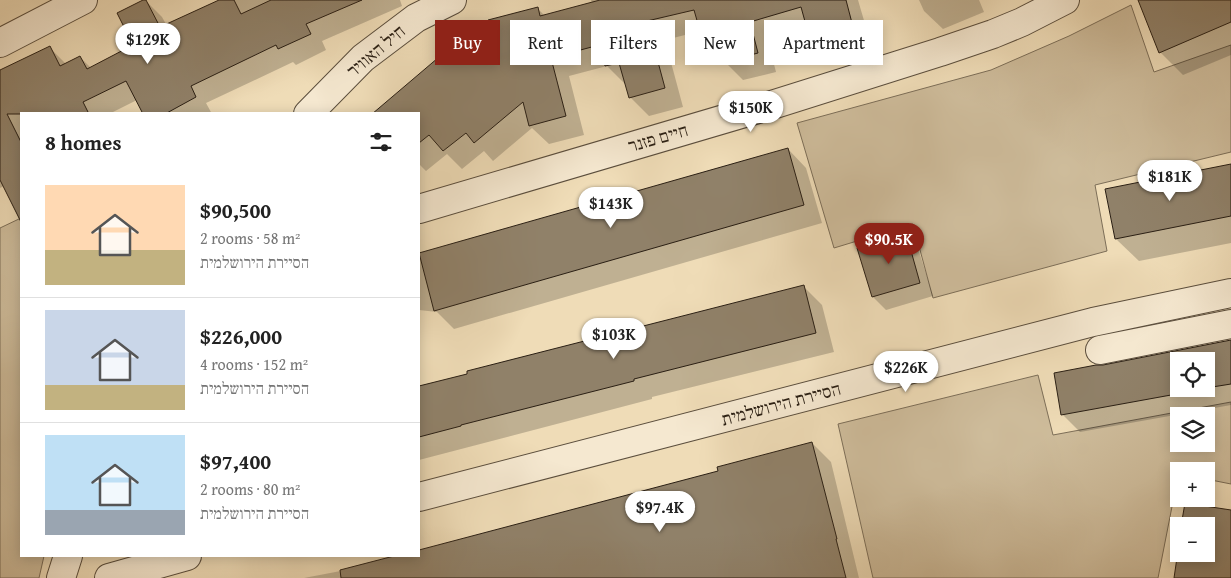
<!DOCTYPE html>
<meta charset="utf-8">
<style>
body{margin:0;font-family:"Gentium Book Plus","Frank Ruhl Libre",serif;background:#f2f2f2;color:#222;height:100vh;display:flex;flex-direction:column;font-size:19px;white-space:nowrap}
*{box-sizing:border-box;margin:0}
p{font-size:16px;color:#767676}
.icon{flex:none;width:28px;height:28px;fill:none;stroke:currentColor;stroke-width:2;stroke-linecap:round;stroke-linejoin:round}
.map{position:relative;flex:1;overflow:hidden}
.details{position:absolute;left:20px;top:112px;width:400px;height:445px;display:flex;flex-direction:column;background:#fff;border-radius:0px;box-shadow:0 2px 12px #0003}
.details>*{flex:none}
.top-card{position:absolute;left:435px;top:20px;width:475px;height:45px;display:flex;gap:10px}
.controls{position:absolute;left:1170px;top:352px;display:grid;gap:10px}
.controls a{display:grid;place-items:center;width:45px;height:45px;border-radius:0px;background:#fff;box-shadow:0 2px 12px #0003;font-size:25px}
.price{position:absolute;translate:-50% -42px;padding:0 11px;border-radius:18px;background:#fff;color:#222;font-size:16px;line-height:32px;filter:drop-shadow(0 1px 2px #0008)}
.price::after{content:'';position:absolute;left:50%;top:30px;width:15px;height:11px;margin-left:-8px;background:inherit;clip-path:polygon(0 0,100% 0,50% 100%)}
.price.active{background:#8f2418;color:#fff}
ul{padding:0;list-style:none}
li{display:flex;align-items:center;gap:15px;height:125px;padding:0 25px}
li+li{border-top:1px solid #e0e0e0}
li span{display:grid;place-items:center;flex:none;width:140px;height:100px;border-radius:0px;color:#555}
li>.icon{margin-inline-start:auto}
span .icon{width:60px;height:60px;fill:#fffc;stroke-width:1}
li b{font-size:21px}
h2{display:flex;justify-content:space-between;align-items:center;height:60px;padding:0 25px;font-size:21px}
.pill{padding:0 18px;border-radius:0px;background:#fff;box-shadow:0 2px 12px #0003;font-size:18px;line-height:45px}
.pill.active{background:#8f2418;color:#fff}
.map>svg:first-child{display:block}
.green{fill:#cebc9b;stroke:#7c6e58;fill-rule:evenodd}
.shadow{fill:#0003;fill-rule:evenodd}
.building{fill:#908169;stroke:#2a1f14}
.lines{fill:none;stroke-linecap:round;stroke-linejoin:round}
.minor-casing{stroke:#5b4e3d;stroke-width:30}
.minor{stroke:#f5e8d0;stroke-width:28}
.labels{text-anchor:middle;stroke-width:4;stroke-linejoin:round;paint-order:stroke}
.street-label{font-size:18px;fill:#2a1f14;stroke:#f5e8d0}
</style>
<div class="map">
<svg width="1231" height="578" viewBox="0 0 1231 578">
<rect width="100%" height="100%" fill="#efdcb7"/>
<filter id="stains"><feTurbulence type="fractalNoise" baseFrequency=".004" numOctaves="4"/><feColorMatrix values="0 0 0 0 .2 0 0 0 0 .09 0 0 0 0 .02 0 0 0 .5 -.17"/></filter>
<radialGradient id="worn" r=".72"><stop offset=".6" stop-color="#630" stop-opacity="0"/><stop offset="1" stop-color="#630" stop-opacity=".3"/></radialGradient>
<g class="green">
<path d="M1131,5L1154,72L1231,45V152L1095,185L1107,251L933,298L913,224L834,248L797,123L991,70L1069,36Z"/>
<path d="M21,218V556H44L39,578H0V228Z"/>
<path d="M1038,375L1053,435L1231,402V484L1206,479V471H1179L1158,578H873L838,424ZM1179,416H1206V444H1179Z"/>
</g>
<g class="shadow">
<path d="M145,0L162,17L167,26L221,0H400L402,6L322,41L326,50L296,65L293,62L206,103L212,114H144L137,100L109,114H21V187L13,191V194L21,190V207L9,195L4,186L0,188V100L49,47L66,64L80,57L91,68L135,45Z"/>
<path d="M591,0H858L870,41L829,54L810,35L808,28L768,41L776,72L743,80L725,62L721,49H719L701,31L665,40L683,107L649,116L630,97L626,84H625L607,66L569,76L584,135L549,144L532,128L493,161L484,151L462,169L447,154L426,171L420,165L419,166V114L493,31L537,8L545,16L592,3Z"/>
<path d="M919,0H979L984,12L943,29L924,11Z"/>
<path d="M1143,0H1231V55L1183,75L1160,52Z"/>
<path d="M788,149L806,168L822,223L454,329L437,312L419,310V254Z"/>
<path d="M1231,165V243L1139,261L1116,239Z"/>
<path d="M905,235L918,248L933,296L886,310L873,297Z"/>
<path d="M803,286L822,305L834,352L652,397V399L419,460V387Z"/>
<path d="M1231,341V405L1080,432L1062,414L1103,367ZM1179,361H1206V389H1179Z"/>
<path d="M812,443L831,462L859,578H304L419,556V551L719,472Z"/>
<path d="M1186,505L1231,511V578H1175L1179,554H1206V526H1183Z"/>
</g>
<g class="building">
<path d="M143,0H146L160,27L219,0H234L241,14L271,0H362L306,24L311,34L278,49L276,45L191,86L196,97L165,114H143L126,81L83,102L89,114H7L21,142V222L0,180V70L50,46L60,66L80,56L87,69L133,45L117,13Z"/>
<path d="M600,0H846L852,23L809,36L801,7L750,22L758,53L724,62L714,27L700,31L694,10L647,21L665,88L629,98L619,63L605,66L599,45L551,58L566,116L529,126L523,102L474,143L466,133L443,151L429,135L419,143V114H372L452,46L451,41L491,30L488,20L538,7L540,16Z"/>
<path d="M1138,0H1231V22L1159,53Z"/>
<path d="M788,148L804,205L434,311L419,253Z"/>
<path d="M1231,164V216L1115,239L1105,189Z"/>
<path d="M906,233L920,283L872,297L857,248Z"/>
<path d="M804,285L816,333L634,379V381L461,425V426L419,437V386L467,374V371Z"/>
<path d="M1231,340V384L1206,388V361H1179V389H1204L1061,415L1054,373L1096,365H1103Z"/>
<path d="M812,442L837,539H836L846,578H341L340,570L394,556H419V550L718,471L717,467Z"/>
<path d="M1185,503L1231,510V578H1174L1179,544V554H1206V526H1181Z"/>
</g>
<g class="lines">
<defs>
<g id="minor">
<path d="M0,43L83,0"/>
<path d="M308,114L363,58L416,18L452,0"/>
<path d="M419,209L775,104L940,52L993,34L1022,22L1065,0"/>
<path d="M1100,350L1231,324"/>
<path d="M419,497L1093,322L1231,293"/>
<path d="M61,578L68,556"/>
<path d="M109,578L187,556"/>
</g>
</defs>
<use href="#minor" class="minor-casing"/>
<use href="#minor" class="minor"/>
</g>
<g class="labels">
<g class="street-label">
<text transform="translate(376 51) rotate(-40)" y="6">חיל האוויר</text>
<text transform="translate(658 138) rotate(-16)" y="6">חיים פזנר</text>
<text transform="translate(781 404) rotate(-15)" y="6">הסיירת הירושלמית</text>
</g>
</g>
<rect width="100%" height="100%" filter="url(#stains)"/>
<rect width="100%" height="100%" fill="url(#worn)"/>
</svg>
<div class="controls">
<a><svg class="icon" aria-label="locate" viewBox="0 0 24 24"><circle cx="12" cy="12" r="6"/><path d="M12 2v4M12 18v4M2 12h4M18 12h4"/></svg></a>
<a><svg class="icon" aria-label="layers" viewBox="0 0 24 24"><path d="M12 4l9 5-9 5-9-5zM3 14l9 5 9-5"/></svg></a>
<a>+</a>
<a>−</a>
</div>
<b class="price" style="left:148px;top:65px">$129K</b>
<b class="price" style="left:751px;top:133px">$150K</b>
<b class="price" style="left:1170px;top:202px">$181K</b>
<b class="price" style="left:611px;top:229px">$143K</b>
<b class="price active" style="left:889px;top:265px">$90.5K</b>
<b class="price" style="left:614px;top:360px">$103K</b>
<b class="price" style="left:906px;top:393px">$226K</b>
<b class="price" style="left:660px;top:533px">$97.4K</b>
<div class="top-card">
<a class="pill active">Buy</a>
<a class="pill">Rent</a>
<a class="pill">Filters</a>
<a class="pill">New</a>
<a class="pill">Apartment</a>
</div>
<section class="details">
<h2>8 homes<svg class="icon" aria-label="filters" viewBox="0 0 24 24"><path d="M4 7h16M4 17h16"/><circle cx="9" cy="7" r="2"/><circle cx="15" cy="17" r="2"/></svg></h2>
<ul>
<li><span style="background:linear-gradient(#ffd9b3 65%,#c2b280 0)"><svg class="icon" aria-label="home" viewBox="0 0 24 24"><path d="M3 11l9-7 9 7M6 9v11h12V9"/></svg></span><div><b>$90,500</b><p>2 rooms · 58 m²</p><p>הסיירת הירושלמית</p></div></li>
<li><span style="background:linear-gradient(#c9d6e8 75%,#c2b280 0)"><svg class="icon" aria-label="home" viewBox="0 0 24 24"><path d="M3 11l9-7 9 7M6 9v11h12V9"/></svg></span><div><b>$226,000</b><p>4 rooms · 152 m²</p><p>הסיירת הירושלמית</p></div></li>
<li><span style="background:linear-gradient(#bfe0f5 75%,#9aa5b1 0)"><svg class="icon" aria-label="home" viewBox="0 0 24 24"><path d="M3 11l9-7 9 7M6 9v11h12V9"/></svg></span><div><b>$97,400</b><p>2 rooms · 80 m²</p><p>הסיירת הירושלמית</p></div></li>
</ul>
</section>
</div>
